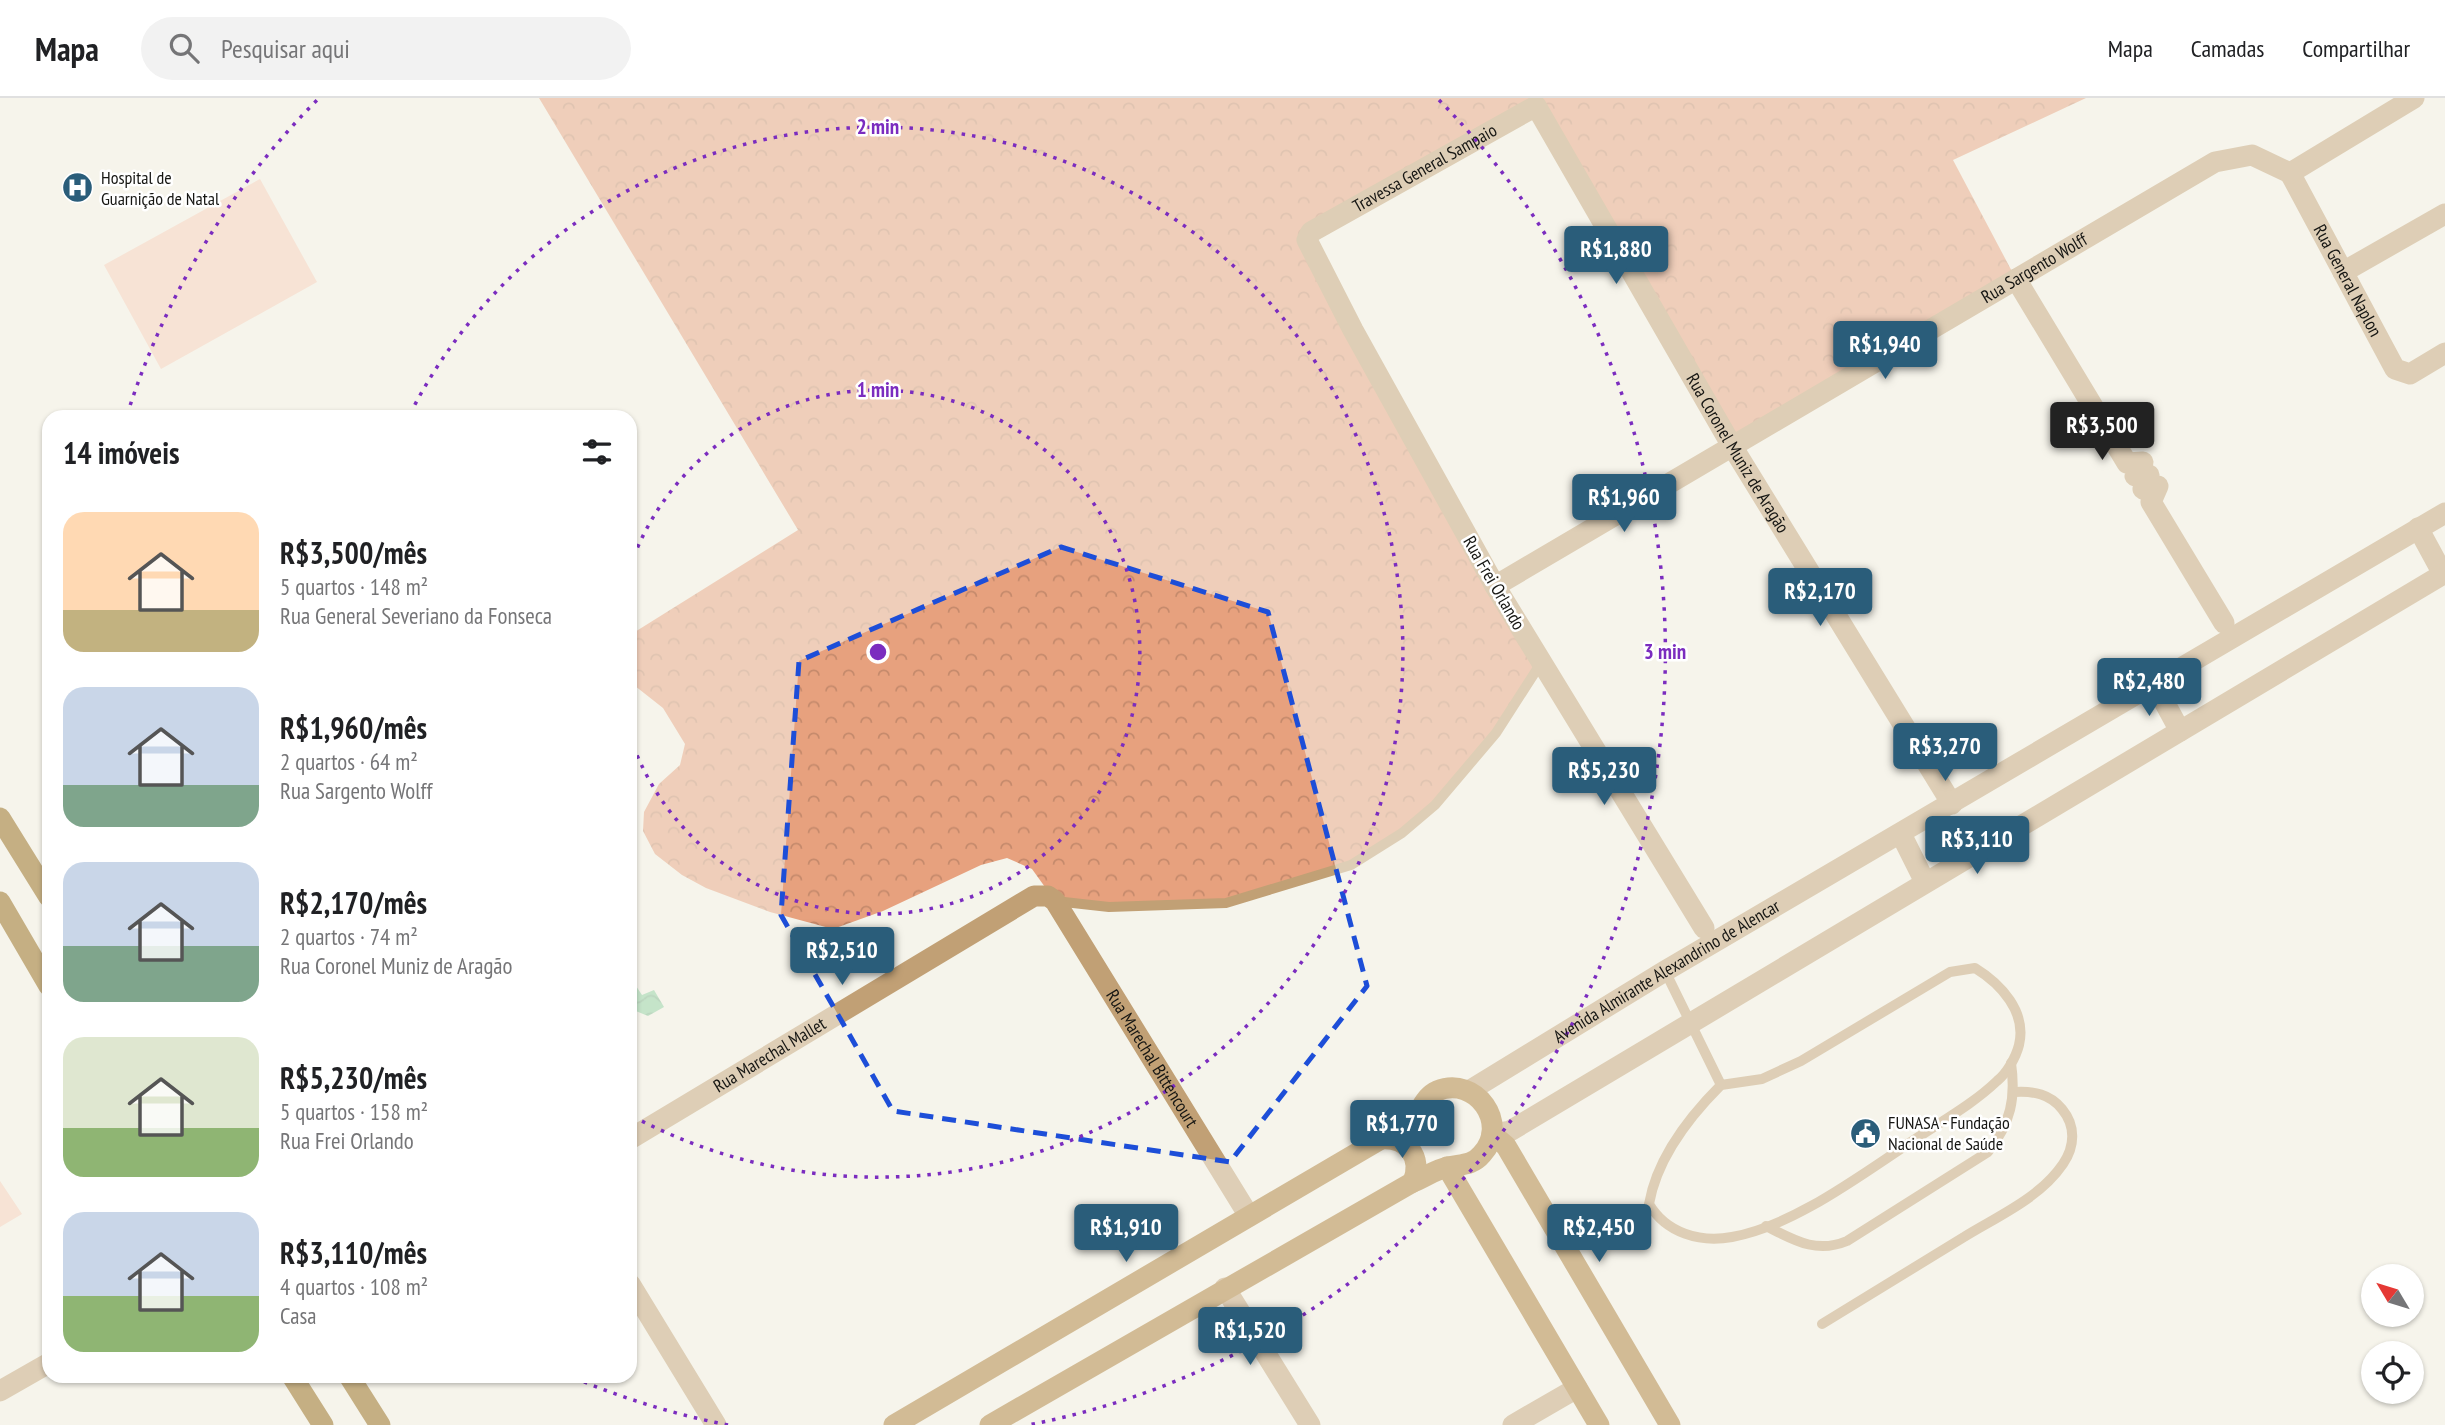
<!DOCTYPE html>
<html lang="pt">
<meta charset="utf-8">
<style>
body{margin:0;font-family:"PT Sans Narrow",sans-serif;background:#f2f2f2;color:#202124;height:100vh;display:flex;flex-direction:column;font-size:26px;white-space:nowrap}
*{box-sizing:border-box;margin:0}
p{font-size:23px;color:#757577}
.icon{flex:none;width:38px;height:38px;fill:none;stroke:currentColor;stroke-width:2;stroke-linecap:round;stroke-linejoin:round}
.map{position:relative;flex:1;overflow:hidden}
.panel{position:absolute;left:42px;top:312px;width:595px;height:973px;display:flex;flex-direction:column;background:#fff;border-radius:21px;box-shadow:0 2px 5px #0004}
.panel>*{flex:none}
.needle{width:46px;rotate:308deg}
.fabs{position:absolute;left:2361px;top:1166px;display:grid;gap:14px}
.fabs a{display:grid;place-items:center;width:63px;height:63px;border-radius:50%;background:#fff;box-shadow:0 2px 5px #0004;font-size:35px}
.price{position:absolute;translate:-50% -60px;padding:0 16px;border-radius:7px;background:#2a5d7a;color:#fff;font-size:23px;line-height:46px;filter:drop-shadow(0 2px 4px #0008)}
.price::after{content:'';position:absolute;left:50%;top:42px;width:21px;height:16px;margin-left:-10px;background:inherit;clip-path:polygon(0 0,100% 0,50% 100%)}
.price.active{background:#222;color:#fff}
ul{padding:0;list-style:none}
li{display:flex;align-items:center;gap:21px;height:175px;padding:0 21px}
li span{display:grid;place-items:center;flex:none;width:196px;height:140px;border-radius:21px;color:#555}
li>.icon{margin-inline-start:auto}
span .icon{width:84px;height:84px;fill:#fffc;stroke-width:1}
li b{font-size:30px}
h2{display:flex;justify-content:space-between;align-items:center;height:84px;padding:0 21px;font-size:30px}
header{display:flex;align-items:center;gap:42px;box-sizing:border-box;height:98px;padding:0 35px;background:#fff;border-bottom:2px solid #e0e0e0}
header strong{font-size:33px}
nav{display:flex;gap:38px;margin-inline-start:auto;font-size:24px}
.search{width:490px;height:63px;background:#f2f2f2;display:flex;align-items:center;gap:18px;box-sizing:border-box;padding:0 24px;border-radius:38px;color:#757577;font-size:26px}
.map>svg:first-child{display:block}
.forest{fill:url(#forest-crowns)}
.garden{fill:#f8ceba}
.water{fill:url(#water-waves)}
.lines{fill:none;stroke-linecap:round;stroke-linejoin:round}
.service{stroke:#c1a075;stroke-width:10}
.minor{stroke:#c1a075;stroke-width:21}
.tertiary{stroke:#c1a075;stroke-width:21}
.secondary{stroke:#a7762e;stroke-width:21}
.primary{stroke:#8b5c06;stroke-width:21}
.marked{fill:none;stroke:#1d4ed8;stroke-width:5;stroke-dasharray:14 9;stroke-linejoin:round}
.ring{fill:none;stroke:#7b2cbf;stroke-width:3.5;stroke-dasharray:3.5 7}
.labels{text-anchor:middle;stroke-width:5;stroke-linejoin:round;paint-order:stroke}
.street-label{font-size:18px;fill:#161613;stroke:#fff}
.poi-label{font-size:18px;fill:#161613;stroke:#fff;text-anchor:start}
.centre{fill:#7b2cbf;stroke:#fff;stroke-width:3.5}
.ring-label{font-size:21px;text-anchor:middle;font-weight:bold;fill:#7b2cbf;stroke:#fff;stroke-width:5;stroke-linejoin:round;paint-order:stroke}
</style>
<header>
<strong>Mapa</strong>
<div class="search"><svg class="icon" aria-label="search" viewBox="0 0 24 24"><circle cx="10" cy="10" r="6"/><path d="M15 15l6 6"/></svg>Pesquisar aqui</div>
<nav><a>Mapa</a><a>Camadas</a><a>Compartilhar</a></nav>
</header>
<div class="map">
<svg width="2445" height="1327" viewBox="0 0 2445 1327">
<defs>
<pattern id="forest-crowns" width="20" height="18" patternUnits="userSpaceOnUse" patternTransform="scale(1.75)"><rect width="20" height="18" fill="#e7a17e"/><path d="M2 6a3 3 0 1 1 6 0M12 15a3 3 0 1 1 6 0" fill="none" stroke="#c58a6c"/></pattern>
<pattern id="water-waves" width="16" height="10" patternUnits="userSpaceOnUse" patternTransform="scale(1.75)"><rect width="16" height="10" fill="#8ad0a1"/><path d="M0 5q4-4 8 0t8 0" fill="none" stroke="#76b28a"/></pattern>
</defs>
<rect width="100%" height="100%" fill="#f5f4eb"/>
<path class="forest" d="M539,0H2086L1953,62L2016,181L1732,348L1536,8L1311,134L1541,565L1496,635L1435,707L1351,767L1226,805L1161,807L1055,803L1032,771L1007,760L981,767L883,813L833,831L770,814L706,790L682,777L655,756L643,733L644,714L659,686L680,667L685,646L663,610L630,584V537L798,432Z"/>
<g class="garden">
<path d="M260,81L317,184L161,271L104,167Z"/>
<path d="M0,1083L22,1116L0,1129Z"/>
</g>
<path class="water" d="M634,885L642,897L654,892L664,909L648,918L631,911L630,887Z"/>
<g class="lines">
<g class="service">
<path d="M1055,803L1109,809L1226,805L1351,767L1402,735L1435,707L1496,635L1541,565"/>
<path d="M1975,870C2001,886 2027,914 2019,947C2016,959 2007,975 1997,983C1973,1006 1942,1023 1914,1042C1862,1076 1794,1128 1732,1139C1700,1145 1666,1135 1649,1106C1657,1060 1688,1020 1721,987L1762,981L1801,963L1950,874Z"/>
<path d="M1665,873L1721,987"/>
<path d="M1766,1128C1794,1142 1816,1156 1847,1143L1988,1054C2011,1025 2016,1000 2011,965"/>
<path d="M1822,1226C1870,1197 1917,1168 1964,1139C1998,1118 2040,1100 2063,1066C2075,1048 2076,1028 2062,1011C2050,996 2034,993 2015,994"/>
</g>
<g class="minor">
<path id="s1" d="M2290,75L2395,271L2410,276L2445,255"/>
<path d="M2290,75L2414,0"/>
<path d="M2343,174L2445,116"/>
<path d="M2016,181L2127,365L2143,364L2135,378L2149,377L2143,391L2158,388L2151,404L2224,525"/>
<path id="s2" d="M1495,488L2215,64L2252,57L2290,75"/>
<path id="s3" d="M1704,830L1495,488L1353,232L1307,142L1311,134L1536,8L1732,348L1952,706"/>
<path id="s4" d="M630,1041L1034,798H1048L1055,803L1249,1118"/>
<path d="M630,1186L716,1327"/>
<path d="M1225,1190L1310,1327"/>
<path d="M0,1293L49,1265"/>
<path d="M1513,1327L1577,1290"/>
</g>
<g class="tertiary">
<path d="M2418,430L2443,476"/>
<path d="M2155,587L2180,633"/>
<path d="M1901,736L1925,784"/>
<path id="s5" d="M1469,993L1665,873L2445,415"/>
<path d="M1492,1036L1510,1033L2445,475"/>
</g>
<g class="secondary">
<path d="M1492,1036L1506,1048L1670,1327"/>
<path d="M1381,1041C1407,1039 1423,1059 1413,1084"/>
<path d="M1447,1069L1599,1327"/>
<path d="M894,1327L1381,1041C1388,1036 1394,1028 1402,1024C1406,1021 1412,1021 1416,1017C1423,1008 1426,998 1437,993C1476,977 1510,1026 1482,1056C1472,1068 1461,1066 1448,1069C1436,1071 1424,1080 1413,1084L990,1327"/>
</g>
<g class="primary">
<path d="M0,720L49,799"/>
<path d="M0,804L49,888"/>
<path d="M292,1278L323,1327"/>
<path d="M349,1278L380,1327"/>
</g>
</g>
<path d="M0 0H2445V1327H0ZM1061,449L1268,514L1367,888L1230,1064L893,1013L781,817L799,563Z" fill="#f5f4eb" fill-opacity=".55" fill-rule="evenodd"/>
<path class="marked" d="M1061,449L1268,514L1367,888L1230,1064L893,1013L781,817L799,563Z"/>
<g class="ring">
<path d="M630 469A262 262 0 1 1 630 639"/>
<path d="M410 316A525 525 0 1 1 632 1018"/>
<path d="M728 1327A787 787 0 0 1 570 1278M127 317A787 787 0 0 1 317 2M1439 2A787 787 0 0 1 1028 1327"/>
</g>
<defs>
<symbol id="hospital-disc" viewBox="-11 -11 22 22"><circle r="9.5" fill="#2a5d7a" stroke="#fff"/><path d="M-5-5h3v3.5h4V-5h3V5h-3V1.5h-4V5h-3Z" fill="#fff"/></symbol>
<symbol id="civic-disc" viewBox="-11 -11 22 22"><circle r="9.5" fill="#2a5d7a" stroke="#fff"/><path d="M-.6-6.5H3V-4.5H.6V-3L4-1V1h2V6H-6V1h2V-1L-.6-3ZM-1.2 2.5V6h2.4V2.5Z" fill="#fff"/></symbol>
</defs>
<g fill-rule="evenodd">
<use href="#hospital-disc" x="60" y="72" width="35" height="35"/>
<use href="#civic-disc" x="1848" y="1018" width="35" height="35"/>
</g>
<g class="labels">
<g class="street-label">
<text dy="6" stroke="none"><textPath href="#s3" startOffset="934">Travessa General Sampaio</textPath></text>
<text dy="6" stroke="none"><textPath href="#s2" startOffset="626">Rua Sargento Wolff</textPath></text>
<text dy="6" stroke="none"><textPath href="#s1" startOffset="122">Rua General Naplon</textPath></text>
<text dy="6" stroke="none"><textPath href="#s3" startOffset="1463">Rua Coronel Muniz de Aragão</textPath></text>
<text transform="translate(1494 485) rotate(60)" y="6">Rua Frei Orlando</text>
<text dy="6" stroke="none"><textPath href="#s5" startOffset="231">Avenida Almirante Alexandrino de Alencar</textPath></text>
<text dy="6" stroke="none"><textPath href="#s4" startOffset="163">Rua Marechal Mallet</textPath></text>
<text dy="6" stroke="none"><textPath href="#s4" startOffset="679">Rua Marechal Bittencourt</textPath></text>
</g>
<g class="poi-label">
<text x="101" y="86">Hospital de<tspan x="101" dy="21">Guarnição de Natal</tspan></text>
<text x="1888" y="1031">FUNASA - Fundação<tspan x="1888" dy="21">Nacional de Saúde</tspan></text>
</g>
</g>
<circle cx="878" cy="554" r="10" class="centre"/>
<g class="ring-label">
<text x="878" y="36">2 min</text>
<text x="878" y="299">1 min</text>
<text x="1665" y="561">3 min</text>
</g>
</svg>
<div class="fabs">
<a><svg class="needle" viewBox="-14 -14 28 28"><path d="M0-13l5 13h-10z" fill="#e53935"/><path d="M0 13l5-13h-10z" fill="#757577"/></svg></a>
<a><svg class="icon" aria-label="locate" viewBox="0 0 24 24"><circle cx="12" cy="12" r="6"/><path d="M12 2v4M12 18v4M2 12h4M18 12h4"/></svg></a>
</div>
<b class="price" style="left:1616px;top:188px">R$1,880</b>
<b class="price" style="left:1885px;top:283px">R$1,940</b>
<b class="price active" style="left:2102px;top:364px">R$3,500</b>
<b class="price" style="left:1624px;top:436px">R$1,960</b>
<b class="price" style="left:1820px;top:530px">R$2,170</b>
<b class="price" style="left:2149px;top:620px">R$2,480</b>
<b class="price" style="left:1945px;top:685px">R$3,270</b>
<b class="price" style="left:1604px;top:709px">R$5,230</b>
<b class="price" style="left:1977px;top:778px">R$3,110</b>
<b class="price" style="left:842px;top:889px">R$2,510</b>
<b class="price" style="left:1402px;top:1062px">R$1,770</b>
<b class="price" style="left:1126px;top:1166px">R$1,910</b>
<b class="price" style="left:1599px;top:1166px">R$2,450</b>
<b class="price" style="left:1250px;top:1269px">R$1,520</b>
<section class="panel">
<h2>14 imóveis<svg class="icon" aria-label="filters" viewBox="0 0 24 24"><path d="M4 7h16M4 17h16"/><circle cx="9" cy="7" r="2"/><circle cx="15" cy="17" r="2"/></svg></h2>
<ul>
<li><span style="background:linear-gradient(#ffd9b3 70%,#c2b280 0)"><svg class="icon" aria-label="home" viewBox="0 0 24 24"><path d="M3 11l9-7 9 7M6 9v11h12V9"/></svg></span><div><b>R$3,500/mês</b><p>5 quartos · 148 m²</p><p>Rua General Severiano da Fonseca</p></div></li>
<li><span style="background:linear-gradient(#c9d6e8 70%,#7fa58c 0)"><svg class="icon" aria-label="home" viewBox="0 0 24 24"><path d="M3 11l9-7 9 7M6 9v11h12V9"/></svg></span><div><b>R$1,960/mês</b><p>2 quartos · 64 m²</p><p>Rua Sargento Wolff</p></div></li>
<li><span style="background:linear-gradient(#c9d6e8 60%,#7fa58c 0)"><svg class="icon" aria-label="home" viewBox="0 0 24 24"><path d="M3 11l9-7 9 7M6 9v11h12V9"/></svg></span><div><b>R$2,170/mês</b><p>2 quartos · 74 m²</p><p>Rua Coronel Muniz de Aragão</p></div></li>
<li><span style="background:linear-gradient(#dfe7d0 65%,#8fb573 0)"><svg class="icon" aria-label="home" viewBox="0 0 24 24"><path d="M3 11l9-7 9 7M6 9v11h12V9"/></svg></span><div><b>R$5,230/mês</b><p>5 quartos · 158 m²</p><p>Rua Frei Orlando</p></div></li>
<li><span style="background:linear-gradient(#c9d6e8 60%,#8fb573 0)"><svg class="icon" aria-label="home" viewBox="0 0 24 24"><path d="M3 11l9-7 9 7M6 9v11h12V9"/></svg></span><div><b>R$3,110/mês</b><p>4 quartos · 108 m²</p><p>Casa</p></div></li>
</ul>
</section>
</div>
